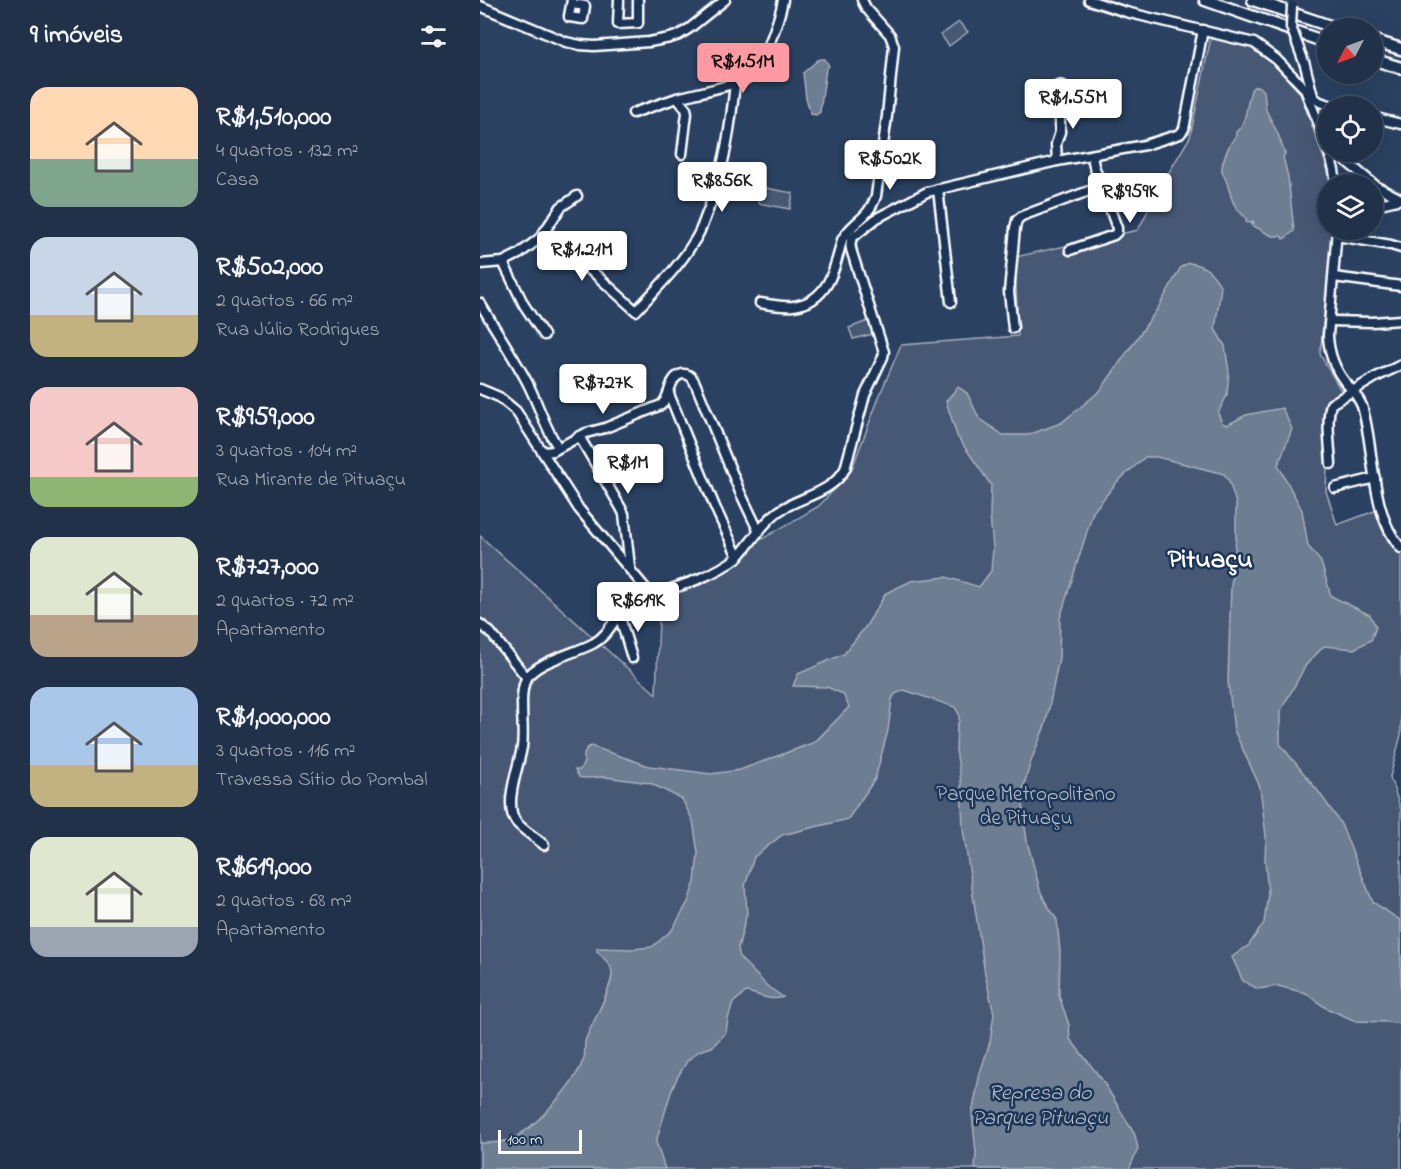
<!DOCTYPE html>
<html lang="pt">
<meta charset="utf-8">
<style>
body{margin:0;font-family:"Indie Flower",sans-serif;background:#283950;color:#f1f3f6;height:100vh;display:flex;flex-direction:column;font-size:22px;white-space:nowrap}
*{box-sizing:border-box;margin:0}
p{font-size:20px;color:#a2a9b4}
.icon{flex:none;width:33px;height:33px;fill:none;stroke:currentColor;stroke-width:2;stroke-linecap:round;stroke-linejoin:round}
.map{position:relative;flex:1;overflow:hidden}
.sheet{display:flex;flex-direction:column;background:#203149;width:480px}
.sheet>*{flex:none}
.needle{width:39px;rotate:229deg}
.fabs{position:absolute;left:837px;top:18px;display:grid;gap:12px}
.fabs a{display:grid;place-items:center;width:66px;height:66px;border-radius:50%;background:#203149;box-shadow:0 6px 24px #0002,0 0 0 2px #3d4c61;font-size:30px}
.scale{position:absolute;left:18px;bottom:15px;width:84px;box-sizing:border-box;padding-left:6px;border:3px solid #fff;border-top:0;font-size:16px;line-height:21px;white-space:nowrap;color:#fff;-webkit-text-stroke:4px #1d3557;paint-order:stroke}
.price{position:absolute;translate:-50% -51px;padding:0 14px;border-radius:6px;background:#fff;color:#222;font-size:20px;line-height:39px;filter:drop-shadow(0 2px 3px #0008)}
.price::after{content:'';position:absolute;left:50%;top:36px;width:18px;height:14px;margin-left:-9px;background:inherit;clip-path:polygon(0 0,100% 0,50% 100%)}
.price.on{background:#ff9aa2;color:#111}
ul{padding:0;list-style:none}
li{display:flex;align-items:center;gap:18px;height:150px;padding:0 30px}
li span{display:grid;place-items:center;flex:none;width:168px;height:120px;border-radius:18px;color:#555}
li>.icon{margin-inline-start:auto}
span .icon{width:72px;height:72px;fill:#fffc;stroke-width:1}
li b{font-size:26px}
h2{display:flex;justify-content:space-between;align-items:center;height:72px;padding:0 30px;font-size:26px}
main{display:flex;flex:1;min-height:0}
.map>svg:first-child{display:block}
.green{fill:#465975;stroke:#a2acba;stroke-width:1.5}
.water{fill:#6d7d92;stroke:#a7b1be;stroke-width:1.5}
.lines{fill:none;stroke-linecap:round;stroke-linejoin:round}
.minor-casing{stroke:#fff;stroke-width:13}
.major-casing{stroke:#fff;stroke-width:15}
.minor{stroke:#1d3557;stroke-width:8}
.major{stroke:#1d3557;stroke-width:10}
.minor-bridge-casing{stroke:#fff;stroke-width:13;stroke-linecap:butt}
.minor-bridge{stroke:#1d3557;stroke-width:8}
.labels{text-anchor:middle;stroke-width:5;stroke-linejoin:round;paint-order:stroke}
.park-label{font-size:21px;fill:#b5bdc8;stroke:#1d3557}
.water-label{font-size:22px;font-style:italic;fill:#b6bec8;stroke:#1d3557}
.district-label{font-size:27px;font-weight:bold;fill:#fff;stroke:#1d3557}
</style>
<main>
<section class="sheet">
<h2>9 imóveis<svg class="icon" aria-label="filters" viewBox="0 0 24 24"><path d="M4 7h16M4 17h16"/><circle cx="9" cy="7" r="2"/><circle cx="15" cy="17" r="2"/></svg></h2>
<ul>
<li><span style="background:linear-gradient(#ffd9b3 60%,#7fa58c 0)"><svg class="icon" aria-label="home" viewBox="0 0 24 24"><path d="M3 11l9-7 9 7M6 9v11h12V9"/></svg></span><div><b>R$1,510,000</b><p>4 quartos · 132 m²</p><p>Casa</p></div></li>
<li><span style="background:linear-gradient(#c9d6e8 65%,#c2b280 0)"><svg class="icon" aria-label="home" viewBox="0 0 24 24"><path d="M3 11l9-7 9 7M6 9v11h12V9"/></svg></span><div><b>R$502,000</b><p>2 quartos · 66 m²</p><p>Rua Júlio Rodrigues</p></div></li>
<li><span style="background:linear-gradient(#f6c9c9 75%,#8fb573 0)"><svg class="icon" aria-label="home" viewBox="0 0 24 24"><path d="M3 11l9-7 9 7M6 9v11h12V9"/></svg></span><div><b>R$959,000</b><p>3 quartos · 104 m²</p><p>Rua Mirante de Pituaçu</p></div></li>
<li><span style="background:linear-gradient(#dfe7d0 65%,#b9a48a 0)"><svg class="icon" aria-label="home" viewBox="0 0 24 24"><path d="M3 11l9-7 9 7M6 9v11h12V9"/></svg></span><div><b>R$727,000</b><p>2 quartos · 72 m²</p><p>Apartamento</p></div></li>
<li><span style="background:linear-gradient(#a9c7e8 65%,#c2b280 0)"><svg class="icon" aria-label="home" viewBox="0 0 24 24"><path d="M3 11l9-7 9 7M6 9v11h12V9"/></svg></span><div><b>R$1,000,000</b><p>3 quartos · 116 m²</p><p>Travessa Sítio do Pombal</p></div></li>
<li><span style="background:linear-gradient(#dfe7d0 75%,#9aa5b1 0)"><svg class="icon" aria-label="home" viewBox="0 0 24 24"><path d="M3 11l9-7 9 7M6 9v11h12V9"/></svg></span><div><b>R$619,000</b><p>2 quartos · 68 m²</p><p>Apartamento</p></div></li>
</ul>
</section>
<div class="map">
<svg width="921" height="1169" viewBox="0 0 921 1169">
<rect width="100%" height="100%" fill="#2a4161"/>
<filter id="ink" filterUnits="userSpaceOnUse"><feTurbulence type="fractalNoise" baseFrequency=".0167" numOctaves="2"/><feDisplacementMap in="SourceGraphic" scale="12" xChannelSelector="R" yChannelSelector="G"/><feConvolveMatrix kernelMatrix="1 2 1 2 8 2 1 2 1" color-interpolation-filters="sRGB"/></filter>
<g filter="url(#ink)">
<g class="green">
<path d="M479,22L488,32L469,46L461,35Z"/>
<path d="M731,37L773,48L792,62L820,93L850,176V184H848V230H853V236L840,354L864,396L850,402L845,411L847,468L846,491L857,525L897,510L910,542L921,552V735L910,777L921,810V1169H0V536L176,694L180,595L229,576L272,545L339,506L371,471L401,392L421,345L538,336L535,257L658,230L679,189L710,137Z"/>
<path d="M280,187L313,193L310,209L278,203Z"/>
<path d="M388,321L393,334L373,339L369,328Z"/>
</g>
<g class="water">
<path d="M342,59H345L349,66L346,69L340,112L336,115L331,114L326,98L323,73L338,60Z"/>
<path d="M776,86L780,87L784,91L786,110L798,134L805,154L803,157L808,177L814,231L804,239L801,236H792L772,225L771,223H774L773,221L768,223L766,222V218C750,203 753,200 746,180C745,177 743,175 742,171C741,162 750,142 756,136V132C768,123 766,101 772,88Z"/>
<path d="M709,263C726,265 733,273 741,287L735,329L745,346L749,372L747,395L738,413L742,423L747,425L766,415L802,408L812,429L798,465L822,510L828,546L841,562L851,596L890,615L896,627L891,640L874,649L844,646L826,665L800,712V744L838,791L860,822L893,902L921,921V1024L906,1022L876,1021L846,1008L826,993L798,986L778,989L763,981L752,957L769,945L784,923L788,894L785,860L786,836L780,787L754,730L748,681L751,586L756,538V503L749,481L744,474L677,457H665L636,483L613,512L580,618L579,658L566,723L551,761L543,788V813L547,841L560,890L565,901L577,920L580,952L579,996L589,1025L590,1039L623,1081L655,1135L658,1149L649,1169H495L496,1152L492,1114L500,1073L510,1042L514,1014L505,974L483,829L481,781L476,750L477,726L479,721V714L475,707L424,690L415,694L412,699L408,730L395,779L368,819L302,835L274,857L265,886L267,913L258,948L260,958L287,986L303,997C290,1002 279,994 266,992L253,1003L248,1019L246,1032L232,1047L219,1051L207,1061L197,1078L191,1092L176,1142L185,1169H0V1143C12,1143 25,1143 36,1137C58,1124 96,1083 104,1058C106,1050 103,1043 107,1036C113,1022 133,986 132,973C132,964 122,957 117,951V948L153,949L172,947L192,930L208,902L215,882L218,853L213,821L202,799L170,783L125,777L104,778L99,777L95,770H100L104,762V755L106,749L111,746L169,766L231,774L260,770L335,742L369,707L363,694L347,687L313,686L318,674L364,654L386,626L406,593L431,581L466,577L499,587L511,571L513,548L510,515L511,485L477,436L466,401L478,387L487,393L499,418L523,435H548L581,423L620,391L678,308L701,267Z"/>
</g>
<g class="lines">
<defs>
<g id="minor">
<path d="M139,0L138,24L158,23V0"/>
<path d="M609,0L646,12L774,43L796,59L833,97L840,102L852,106"/>
<path d="M92,4L105,6L103,19L89,17V16L92,0"/>
<path d="M0,6L38,22L86,42L100,45L114,46L169,42L190,38L199,35L210,28L245,0"/>
<path d="M825,65L833,96"/>
<path d="M826,92L848,147"/>
<path d="M197,98L206,109L207,113L202,154"/>
<path d="M153,113C168,108 182,103 197,98C212,94 262,84 271,76C284,64 300,17 303,0"/>
<path d="M892,117L921,124"/>
<path d="M849,152L854,170L856,184"/>
<path d="M855,152L896,186L921,199"/>
<path d="M577,161L576,144L580,132V99L577,98L574,93L576,87C581,84 586,86 588,92L586,97L580,99"/>
<path d="M458,189L471,302"/>
<path d="M892,206L921,199"/>
<path d="M857,230L848,336C849,354 854,368 865,382C872,390 878,396 882,406C895,449 890,514 921,548"/>
<path d="M857,236L911,245L921,248"/>
<path d="M60,238L114,273L156,311C176,289 198,268 213,243C218,236 222,227 225,218C244,173 250,131 255,83"/>
<path d="M590,250L634,235L637,232V228L614,166L612,156"/>
<path d="M23,262L44,305L64,335"/>
<path d="M0,264L23,262L39,254L60,238L81,207L97,196"/>
<path d="M854,277L921,286"/>
<path d="M0,303C15,329 32,354 46,380C58,402 64,427 78,447"/>
<path d="M280,303C291,305 302,307 313,306C348,302 355,269 362,240C372,221 388,220 396,196L407,116L414,46L410,35L386,8L382,0"/>
<path d="M851,321L892,322L921,320"/>
<path d="M533,328L529,292L535,228L537,220L542,216L622,186"/>
<path d="M0,389L19,397L36,411L99,509L172,596"/>
<path d="M189,394L235,507L258,557"/>
<path d="M99,436L141,508L144,514L150,567"/>
<path d="M62,450L66,452L73,451L106,433L125,428L181,405C191,398 188,376 203,374C212,373 215,383 218,390L260,492L279,532"/>
<path d="M851,464C850,446 846,421 851,404L896,377L921,365"/>
<path d="M855,488L895,478"/>
<path d="M139,614L152,658"/>
<path d="M0,624L10,632L47,678"/>
<path d="M64,845C55,837 44,831 36,822C23,804 39,767 42,747C45,728 38,695 46,679C56,661 97,653 114,643C125,637 131,626 138,616C140,613 143,608 146,605C154,599 167,598 176,594C204,585 235,575 258,557C272,542 283,522 299,511C321,496 351,494 365,469L385,395L403,357L404,352L375,262C373,254 368,246 372,238L397,218L447,192L577,161L665,145L700,134L704,129L723,30"/>
</g>
<g id="major">
<path d="M725,0L848,43"/>
<path d="M773,0L856,28"/>
<path d="M892,40L921,49"/>
<path d="M892,59L921,68"/>
</g>
</defs>
<use href="#minor" class="minor-casing"/>
<use href="#major" class="major-casing"/>
<use href="#minor" class="minor"/>
<use href="#major" class="major"/>
<defs>
<path id="minor-bridge" d="M812,6L811,27L825,65"/>
</defs>
<use href="#minor-bridge" class="minor-bridge-casing"/>
<use href="#minor-bridge" class="minor-bridge"/>
</g>
</g>
<g class="labels">
<g class="park-label">
<text x="546" y="800">Parque Metropolitano<tspan x="546" dy="24">de Pituaçu</tspan></text>
</g>
<g class="water-label">
<text x="560" y="1099">Represa do<tspan x="560" dy="25">Parque Pituaçu</tspan></text>
</g>
<g class="district-label">
<text x="730" y="567">Pituaçu</text>
</g>
</g>
</svg>
<div class="fabs">
<a><svg class="needle" viewBox="-14 -14 28 28"><path d="M0-13l5 13h-10z" fill="#e53935"/><path d="M0 13l5-13h-10z" fill="#a2a9b4"/></svg></a>
<a><svg class="icon" aria-label="locate" viewBox="0 0 24 24"><circle cx="12" cy="12" r="6"/><path d="M12 2v4M12 18v4M2 12h4M18 12h4"/></svg></a>
<a><svg class="icon" aria-label="layers" viewBox="0 0 24 24"><path d="M12 4l9 5-9 5-9-5zM3 14l9 5 9-5"/></svg></a>
</div>
<div class="scale">100 m</div>
<b class="price on" style="left:263px;top:94px">R$1.51M</b>
<b class="price" style="left:593px;top:130px">R$1.55M</b>
<b class="price" style="left:410px;top:191px">R$502K</b>
<b class="price" style="left:242px;top:213px">R$856K</b>
<b class="price" style="left:650px;top:224px">R$959K</b>
<b class="price" style="left:102px;top:282px">R$1.21M</b>
<b class="price" style="left:123px;top:415px">R$727K</b>
<b class="price" style="left:148px;top:495px">R$1M</b>
<b class="price" style="left:158px;top:633px">R$619K</b>
</div>
</main>
